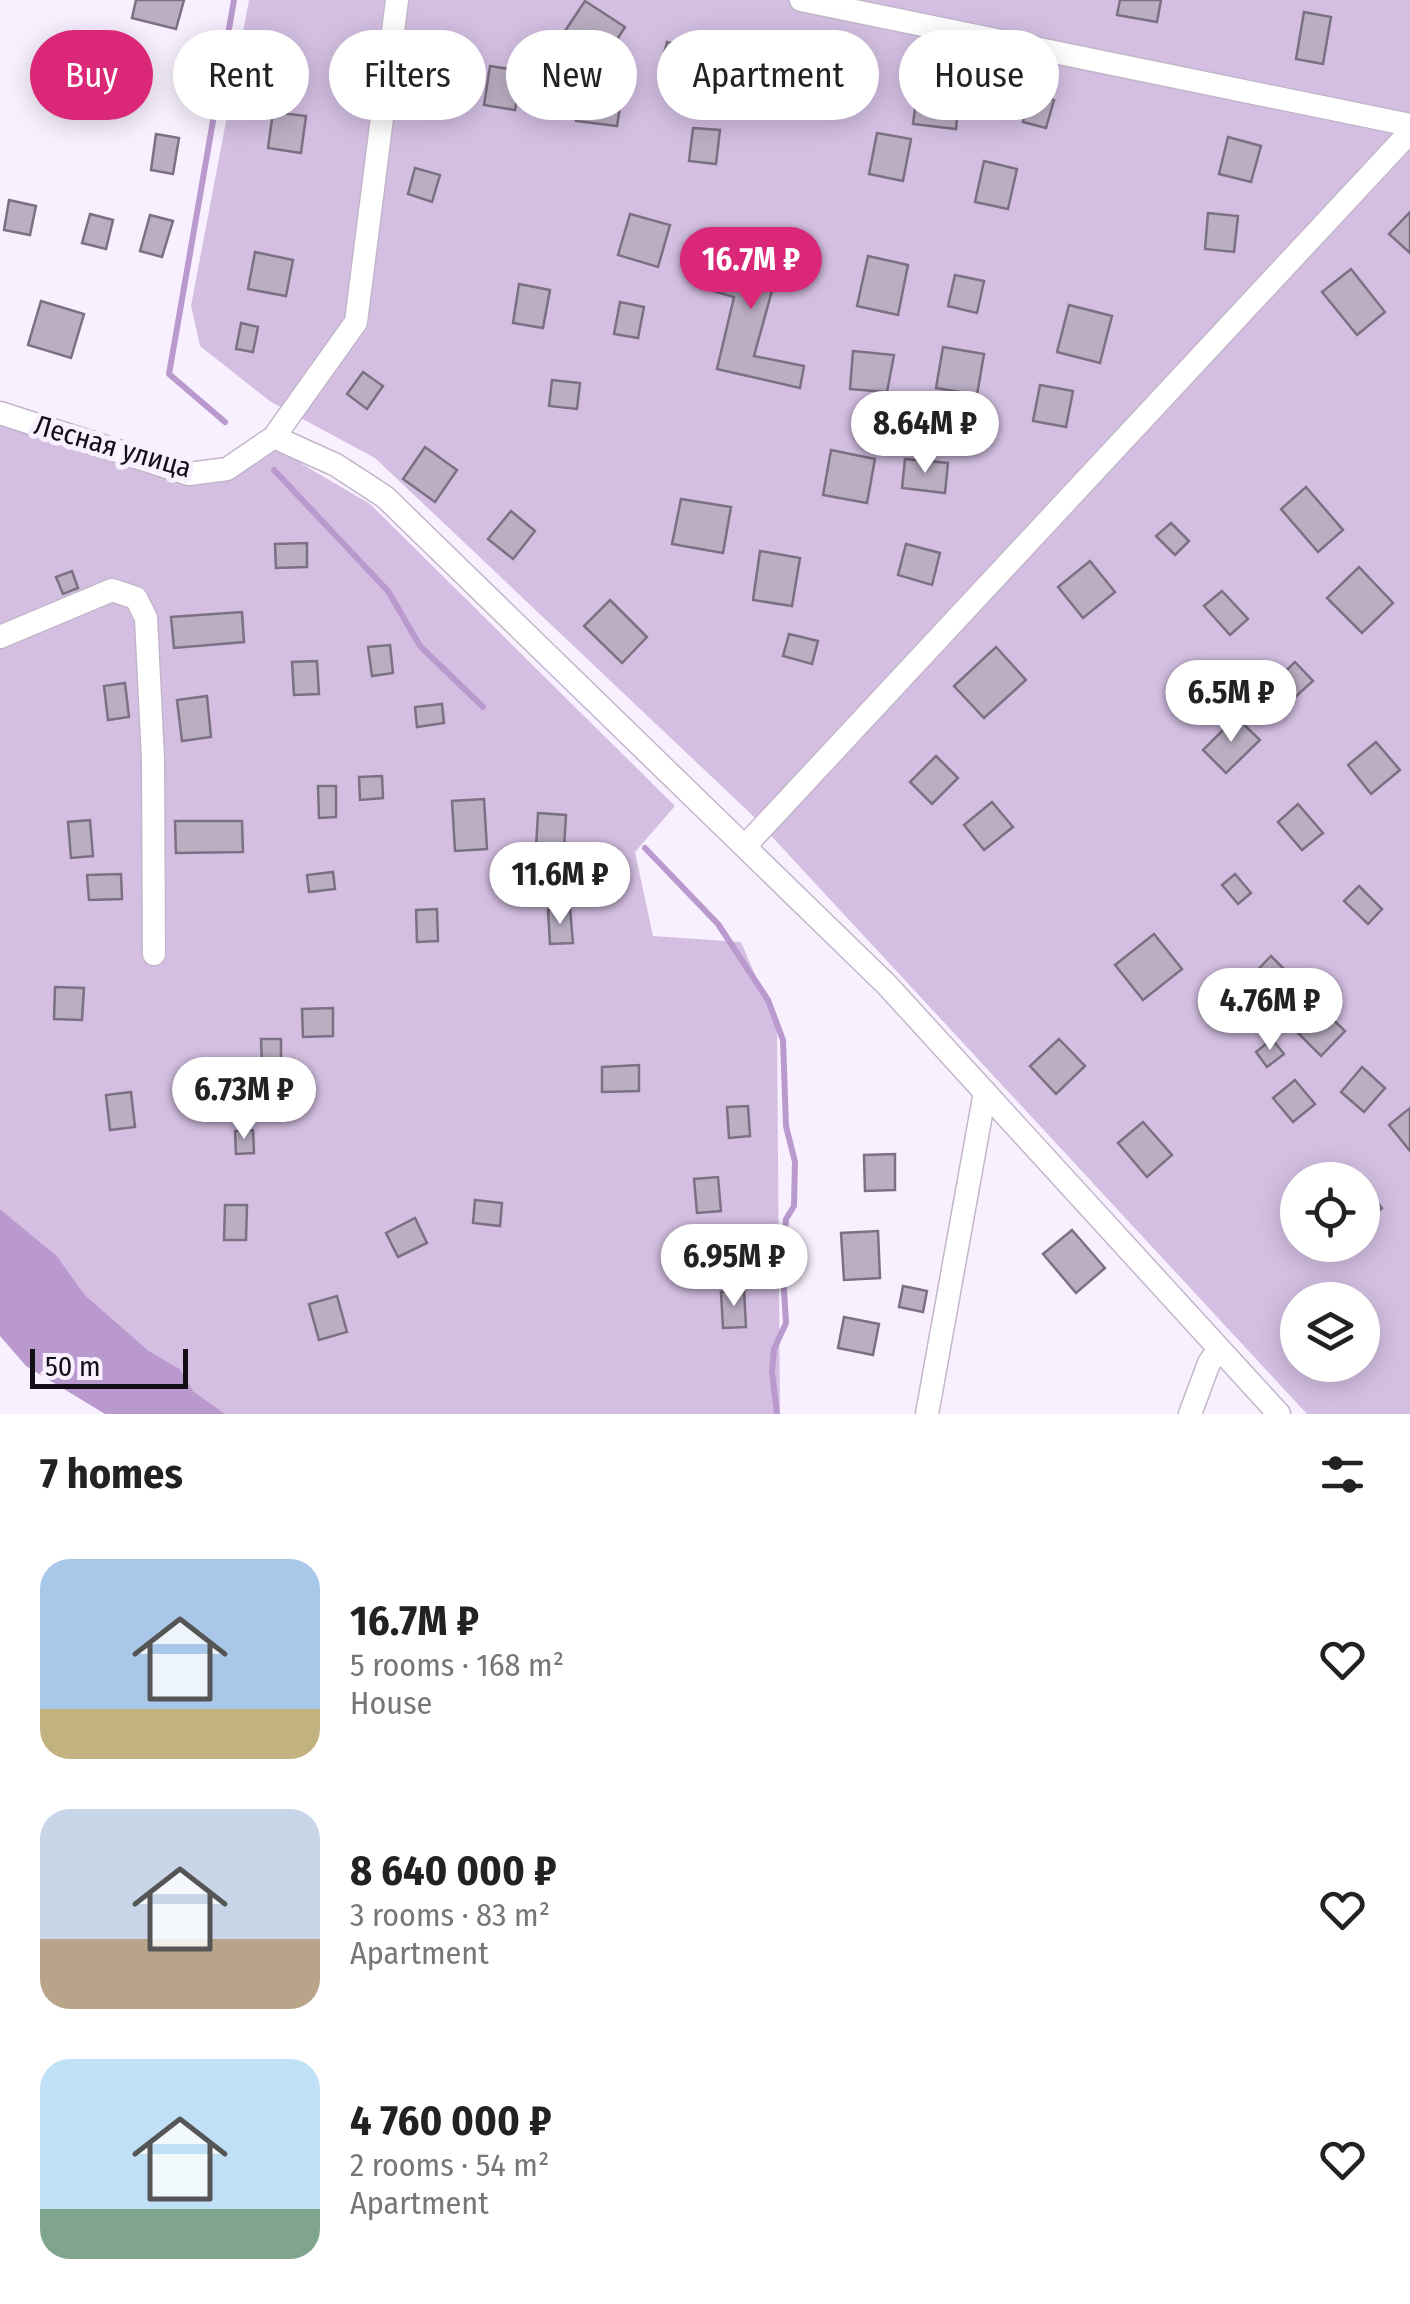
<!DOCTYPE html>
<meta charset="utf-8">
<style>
body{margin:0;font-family:"Fira Sans Condensed",sans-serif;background:#f6f6f6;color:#222;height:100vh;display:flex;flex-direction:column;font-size:38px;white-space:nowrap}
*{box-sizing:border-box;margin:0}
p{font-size:32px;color:#767676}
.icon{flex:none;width:55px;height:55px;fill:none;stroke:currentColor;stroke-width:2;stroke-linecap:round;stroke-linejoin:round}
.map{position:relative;height:1414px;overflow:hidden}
.side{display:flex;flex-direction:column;background:#fff;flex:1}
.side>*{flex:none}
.top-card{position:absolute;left:30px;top:30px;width:1350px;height:90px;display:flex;gap:20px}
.fabs{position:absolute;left:1280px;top:1162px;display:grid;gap:20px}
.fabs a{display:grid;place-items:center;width:100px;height:100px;border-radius:50%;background:#fff;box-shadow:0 5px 25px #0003;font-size:50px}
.scale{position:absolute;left:30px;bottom:25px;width:158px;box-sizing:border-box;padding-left:10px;border:5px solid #130e16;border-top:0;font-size:28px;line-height:35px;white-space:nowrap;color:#130e16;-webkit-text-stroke:8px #f8f0fe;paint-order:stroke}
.price{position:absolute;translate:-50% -85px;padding:0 22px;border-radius:35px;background:#fff;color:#222;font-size:32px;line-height:65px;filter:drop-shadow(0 2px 5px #0008)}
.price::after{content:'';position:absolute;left:50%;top:60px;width:30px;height:22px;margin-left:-15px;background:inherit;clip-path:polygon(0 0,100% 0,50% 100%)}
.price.selected{background:#db2777;color:#fff}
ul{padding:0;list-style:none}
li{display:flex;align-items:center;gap:30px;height:250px;padding:0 40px}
li span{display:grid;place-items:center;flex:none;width:280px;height:200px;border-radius:30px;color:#555}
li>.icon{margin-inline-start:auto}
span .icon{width:120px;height:120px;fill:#fffc;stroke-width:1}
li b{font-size:42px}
h2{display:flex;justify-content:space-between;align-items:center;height:120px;padding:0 40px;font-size:42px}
.pill{padding:0 35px;border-radius:45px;background:#fff;box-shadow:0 5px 25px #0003;font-size:35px;line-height:90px}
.pill.selected{background:#db2777;color:#fff}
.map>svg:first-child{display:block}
.green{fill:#d4bfe2;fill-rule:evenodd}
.water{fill:#ba99ce}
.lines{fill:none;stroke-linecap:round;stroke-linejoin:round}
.stream{stroke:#ba99ce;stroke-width:6}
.building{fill:#bbaec3;stroke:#7c7083;stroke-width:2.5}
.minor-casing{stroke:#c3b6cb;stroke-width:25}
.minor{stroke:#fff;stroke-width:22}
.labels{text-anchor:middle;stroke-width:10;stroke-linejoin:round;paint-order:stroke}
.street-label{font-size:28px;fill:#130e16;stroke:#f8f0fe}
</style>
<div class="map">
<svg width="1410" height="1414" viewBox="0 0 1410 1414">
<rect width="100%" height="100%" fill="#f8f0fe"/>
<g class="green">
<path d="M249,0H1410V1414H1307L750,813L375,458L271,402L200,346L191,306ZM1298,1180H1362V1245H1298ZM1298,1300H1362V1365H1298Z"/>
<path d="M0,413L189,474L274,437L302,464L370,504L675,806L635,852L653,936L741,942L777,1026L780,1414H224L193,1391L180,1369L149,1351L85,1295L57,1256L0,1209Z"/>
</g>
<path class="water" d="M0,1209L57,1256L85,1295L149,1351L180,1369L193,1391L225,1414H105L26,1366L0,1336Z"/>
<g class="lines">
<g class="stream">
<path d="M225,422L169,374L234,0"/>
<path d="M274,470L388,591L420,646L483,707"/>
<path d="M645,848L718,924L768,1000L783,1040L786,1126L795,1162L794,1206L786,1219L782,1258L786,1323L774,1349L772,1372L777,1414"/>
</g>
</g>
<g class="building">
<path d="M136,0H184L176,29L132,18Z"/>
<path d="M1120,0H1161L1157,22L1117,15Z"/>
<path d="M585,1L625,27L604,60L563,34Z"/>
<path d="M1304,12L1331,17L1323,64L1296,59Z"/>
<path d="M667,42L703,52L697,75L661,65Z"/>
<path d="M490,66L522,71L515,110L484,105Z"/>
<path d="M582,82L623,88L617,126L576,121Z"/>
<path d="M1030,93L1054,100L1046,128L1023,122Z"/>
<path d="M917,94L959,99L956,129L913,124Z"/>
<path d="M273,112L306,116L301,153L268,148Z"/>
<path d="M693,128L720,130L716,164L689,161Z"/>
<path d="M877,133L911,139L903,181L869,174Z"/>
<path d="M156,134L179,138L173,174L151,170Z"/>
<path d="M1228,137L1261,146L1251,182L1219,174Z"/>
<path d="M984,161L1017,169L1008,209L975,202Z"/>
<path d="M415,168L440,175L432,202L408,194Z"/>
<path d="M9,200L36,206L30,235L4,230Z"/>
<path d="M1410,212V253L1389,234Z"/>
<path d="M1208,213L1238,216L1234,252L1205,249Z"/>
<path d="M90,214L113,220L106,249L82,243Z"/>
<path d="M630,214L670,225L658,267L618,255Z"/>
<path d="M150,215L173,221L162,257L140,251Z"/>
<path d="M728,237L783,251L754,356L804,366L800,388L717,369L734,297L713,291Z"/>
<path d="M255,252L293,260L286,296L248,289Z"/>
<path d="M868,256L908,265L898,315L857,306Z"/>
<path d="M1351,269L1385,312L1357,335L1322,292Z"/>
<path d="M955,275L984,281L977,313L948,306Z"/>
<path d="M519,284L550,290L543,328L513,323Z"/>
<path d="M41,301L84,314L71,358L28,345Z"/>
<path d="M620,302L644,307L638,338L614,334Z"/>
<path d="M1069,305L1112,316L1100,363L1057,352Z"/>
<path d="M241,323L258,327L253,352L236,349Z"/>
<path d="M943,347L984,354L977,395L936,388Z"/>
<path d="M853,351L894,355L887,392L850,389Z"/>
<path d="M363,372L383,386L367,409L347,394Z"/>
<path d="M552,380L580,383L577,409L549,406Z"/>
<path d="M1040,385L1073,391L1066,427L1033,421Z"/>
<path d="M425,447L457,470L435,502L403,479Z"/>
<path d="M831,450L875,459L867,503L823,495Z"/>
<path d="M905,459L948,463L945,493L902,488Z"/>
<path d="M1306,487L1343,530L1318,552L1281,509Z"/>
<path d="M681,499L731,507L723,553L672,544Z"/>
<path d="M511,511L535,531L513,559L488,539Z"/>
<path d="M1171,523L1189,541L1175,555L1156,536Z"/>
<path d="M307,543V567L276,568L275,544Z"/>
<path d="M906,544L940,553L932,585L898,575Z"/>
<path d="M760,551L800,558L792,606L753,600Z"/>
<path d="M1090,561L1115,592L1083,618L1058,587Z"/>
<path d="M1359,567L1393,603L1362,633L1327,598Z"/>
<path d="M72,571L78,588L63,594L56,577Z"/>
<path d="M1222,591L1248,619L1230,635L1204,606Z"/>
<path d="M610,600L647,637L622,663L584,626Z"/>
<path d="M242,612L244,642L174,648L171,617Z"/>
<path d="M789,634L818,641L812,664L783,656Z"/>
<path d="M390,645L393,673L372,676L368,647Z"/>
<path d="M996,647L1026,680L984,718L954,686Z"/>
<path d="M317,661L319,694L294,695L292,662Z"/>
<path d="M1295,662L1313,681L1293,699L1276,680Z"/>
<path d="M125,683L129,717L108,720L104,686Z"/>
<path d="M207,696L211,737L182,741L177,700Z"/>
<path d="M442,704L444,723L417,727L415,707Z"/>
<path d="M1236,717L1260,740L1226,773L1203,750Z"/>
<path d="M1376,742L1400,770L1371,794L1348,765Z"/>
<path d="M936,756L958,778L932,804L910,782Z"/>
<path d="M382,776L383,798L360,800L359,777Z"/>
<path d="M318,786H336V817L319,818Z"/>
<path d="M484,799L487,849L455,851L452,801Z"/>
<path d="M992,802L1013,827L984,850L964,825Z"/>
<path d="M1298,804L1323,833L1302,850L1278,822Z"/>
<path d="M538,813L566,815L564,848L536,847Z"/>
<path d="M90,820L93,856L71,858L68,822Z"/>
<path d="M175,821H242L243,852L176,853Z"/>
<path d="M333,872L335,889L309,892L307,875Z"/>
<path d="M121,874L122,899L89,900L87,875Z"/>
<path d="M1235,874L1251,893L1238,904L1222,885Z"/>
<path d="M1359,886L1382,909L1368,924L1344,901Z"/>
<path d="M437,909L438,941L417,942L416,910Z"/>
<path d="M570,909L573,943L550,944L548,910Z"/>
<path d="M1154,934L1182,969L1143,1000L1115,965Z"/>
<path d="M1271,956L1298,983L1275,1006L1248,980Z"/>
<path d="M55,987L84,988L82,1020L54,1019Z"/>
<path d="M333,1008V1036L303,1037L302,1009Z"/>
<path d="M1321,1008L1345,1031L1321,1056L1297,1032Z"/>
<path d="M261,1039H281V1065L262,1066Z"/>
<path d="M1059,1039L1085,1066L1056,1094L1030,1066Z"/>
<path d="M1272,1039L1284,1054L1267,1067L1256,1052Z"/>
<path d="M639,1065V1091L602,1092V1067Z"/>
<path d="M1362,1067L1385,1088L1364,1112L1341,1092Z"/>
<path d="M1295,1080L1315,1104L1293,1122L1273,1098Z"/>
<path d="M131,1092L135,1127L110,1130L106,1095Z"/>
<path d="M748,1106L750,1136L729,1138L727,1107Z"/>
<path d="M1410,1108V1151L1389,1125Z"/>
<path d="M1143,1122L1172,1155L1147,1177L1118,1143Z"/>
<path d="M253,1130L254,1153L236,1154L235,1131Z"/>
<path d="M895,1154V1190L865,1191L864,1155Z"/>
<path d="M718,1177L721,1211L697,1213L694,1179Z"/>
<path d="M1362,1185L1382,1208L1362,1225Z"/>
<path d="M475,1200L502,1203L500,1226L473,1223Z"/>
<path d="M225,1205H247L246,1240H224Z"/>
<path d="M415,1218L427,1243L398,1257L386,1233Z"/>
<path d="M1072,1230L1105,1268L1076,1293L1043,1254Z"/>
<path d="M878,1231L880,1278L844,1280L841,1233Z"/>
<path d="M903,1286L927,1291L923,1312L899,1307Z"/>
<path d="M744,1290L746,1327L723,1328L721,1292Z"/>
<path d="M337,1296L347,1332L319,1340L309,1304Z"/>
<path d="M844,1317L879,1324L873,1355L838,1348Z"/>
</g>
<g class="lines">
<defs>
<g id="minor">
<path d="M801,0L1410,125"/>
<path d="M0,413L189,474L227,469L274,437L356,322L397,0"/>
<path d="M274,437L336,465L385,497L887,985L1279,1414"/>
<path d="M0,637L112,590L136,598L146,618L153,759L154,954"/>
<path d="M747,844L1410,132"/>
<path d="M927,1414L985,1092"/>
<path d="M1190,1414L1209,1363L1219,1349"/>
</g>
</defs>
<use href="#minor" class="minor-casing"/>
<use href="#minor" class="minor"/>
</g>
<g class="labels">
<g class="street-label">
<text transform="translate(113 446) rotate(16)" y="10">Лесная улица</text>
</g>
</g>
</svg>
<div class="fabs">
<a><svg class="icon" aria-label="locate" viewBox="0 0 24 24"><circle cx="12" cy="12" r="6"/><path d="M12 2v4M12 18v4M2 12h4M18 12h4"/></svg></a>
<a><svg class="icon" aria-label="layers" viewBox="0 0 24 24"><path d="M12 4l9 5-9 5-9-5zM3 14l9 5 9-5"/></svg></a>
</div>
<div class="scale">50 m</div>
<b class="price selected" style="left:751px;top:312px">16.7M ₽</b>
<b class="price" style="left:925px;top:476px">8.64M ₽</b>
<b class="price" style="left:1231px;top:745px">6.5M ₽</b>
<b class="price" style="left:560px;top:927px">11.6M ₽</b>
<b class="price" style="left:1270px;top:1053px">4.76M ₽</b>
<b class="price" style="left:244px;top:1142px">6.73M ₽</b>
<b class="price" style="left:734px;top:1309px">6.95M ₽</b>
<div class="top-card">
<a class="pill selected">Buy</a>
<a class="pill">Rent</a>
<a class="pill">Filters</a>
<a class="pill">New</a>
<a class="pill">Apartment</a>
<a class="pill">House</a>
</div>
</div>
<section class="side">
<h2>7 homes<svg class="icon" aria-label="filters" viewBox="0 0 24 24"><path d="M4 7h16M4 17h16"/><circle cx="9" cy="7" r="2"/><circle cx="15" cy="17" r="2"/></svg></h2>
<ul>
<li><span style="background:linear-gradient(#a9c7e8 75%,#c2b280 0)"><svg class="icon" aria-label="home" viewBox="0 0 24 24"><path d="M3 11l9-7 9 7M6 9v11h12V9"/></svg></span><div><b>16.7M ₽</b><p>5 rooms · 168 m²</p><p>House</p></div><svg class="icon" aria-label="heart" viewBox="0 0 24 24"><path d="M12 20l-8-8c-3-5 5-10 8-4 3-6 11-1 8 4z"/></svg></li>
<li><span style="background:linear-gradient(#c9d6e8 65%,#b9a48a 0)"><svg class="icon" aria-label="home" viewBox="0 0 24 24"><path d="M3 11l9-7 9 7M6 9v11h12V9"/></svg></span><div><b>8 640 000 ₽</b><p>3 rooms · 83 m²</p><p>Apartment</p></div><svg class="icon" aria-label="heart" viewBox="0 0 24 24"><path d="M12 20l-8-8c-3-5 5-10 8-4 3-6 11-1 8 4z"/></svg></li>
<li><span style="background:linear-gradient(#bfe0f5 75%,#7fa58c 0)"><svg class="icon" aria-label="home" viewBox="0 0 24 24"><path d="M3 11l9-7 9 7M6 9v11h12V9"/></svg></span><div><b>4 760 000 ₽</b><p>2 rooms · 54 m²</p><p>Apartment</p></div><svg class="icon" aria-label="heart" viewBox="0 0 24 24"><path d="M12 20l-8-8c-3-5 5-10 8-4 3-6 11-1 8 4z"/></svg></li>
</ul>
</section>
